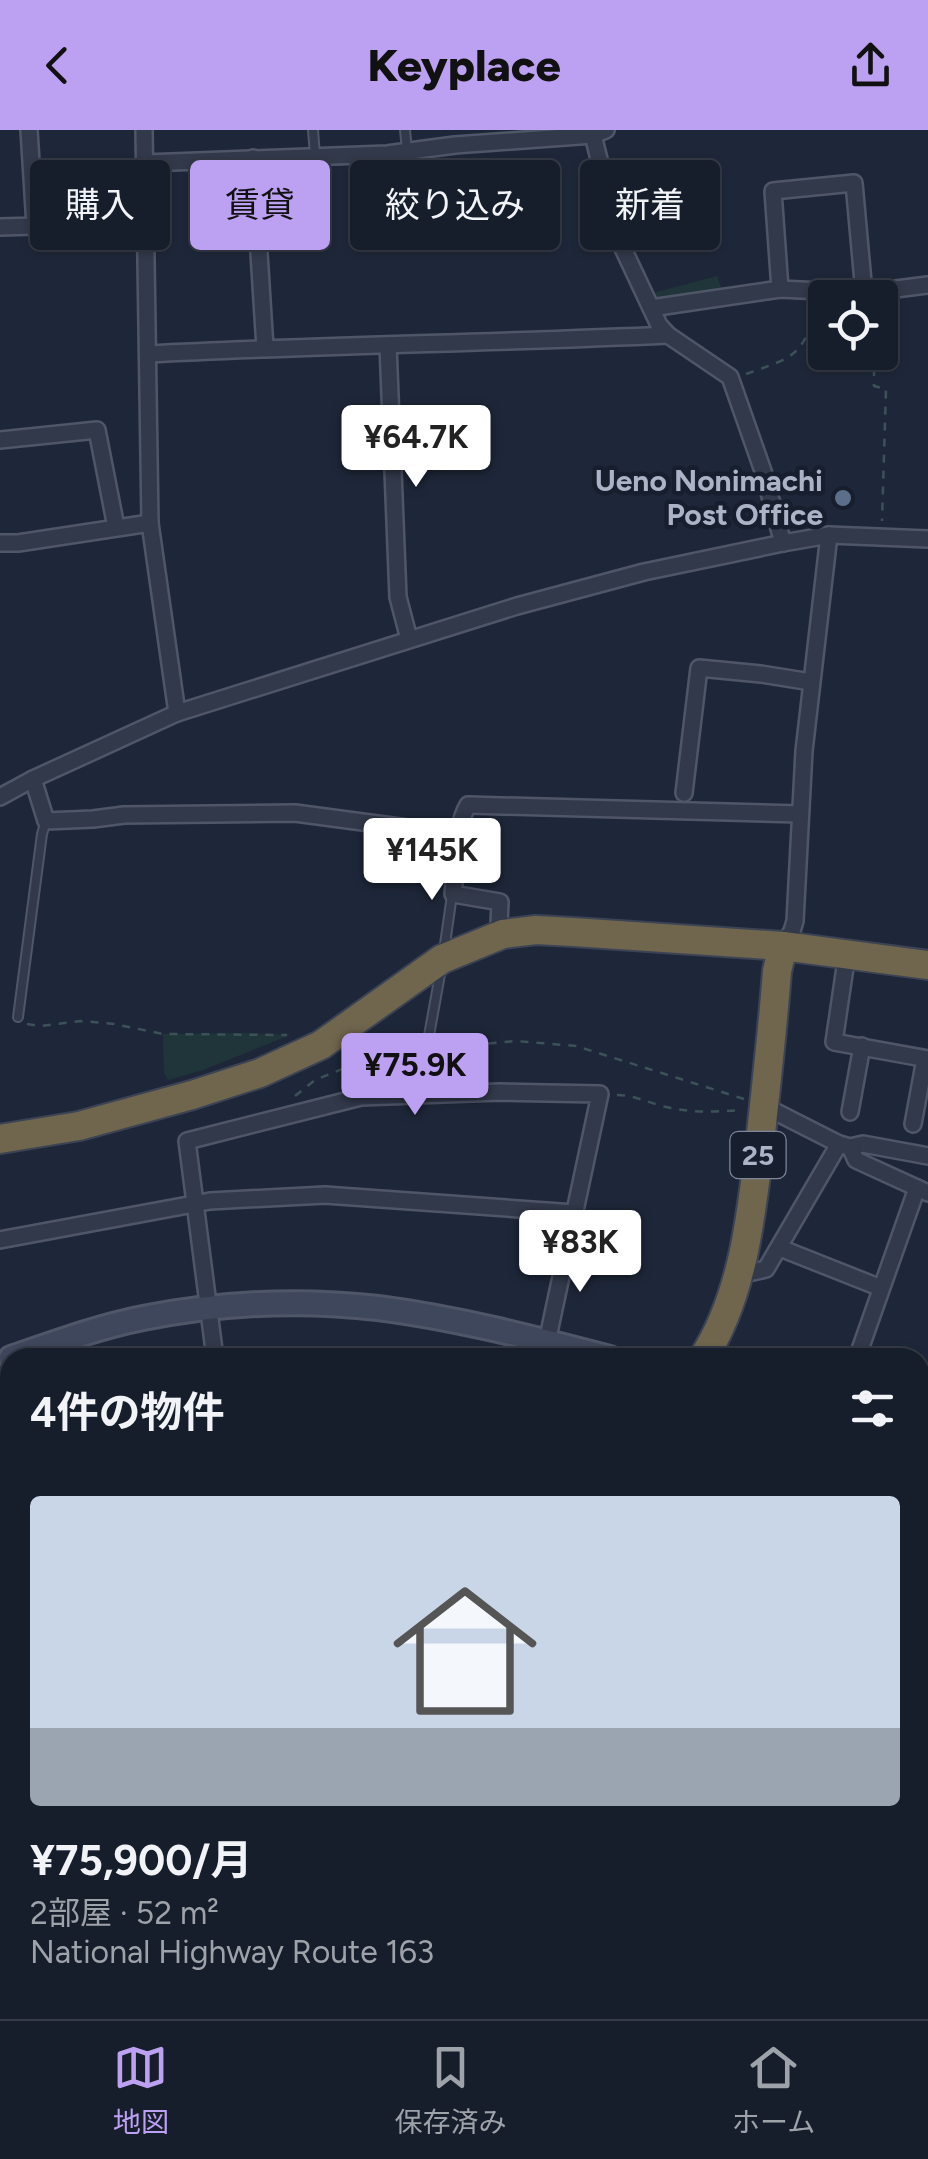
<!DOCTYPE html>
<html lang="ja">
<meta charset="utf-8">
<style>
body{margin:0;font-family:Figtree,"Noto Sans JP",sans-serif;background:#1f2633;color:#f1f3f6;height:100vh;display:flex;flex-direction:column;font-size:38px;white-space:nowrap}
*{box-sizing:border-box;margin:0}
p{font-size:32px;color:#9ea2a9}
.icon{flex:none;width:55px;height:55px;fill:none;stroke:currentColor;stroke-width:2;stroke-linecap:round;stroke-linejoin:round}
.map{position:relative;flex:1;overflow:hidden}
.details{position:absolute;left:0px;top:1218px;width:930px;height:672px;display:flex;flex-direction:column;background:#161d2b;border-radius:30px 30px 0 0;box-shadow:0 2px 8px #0004,0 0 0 2px #353b47}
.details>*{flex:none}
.top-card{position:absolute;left:30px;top:30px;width:870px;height:90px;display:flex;gap:20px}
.tools{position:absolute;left:808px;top:150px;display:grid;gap:20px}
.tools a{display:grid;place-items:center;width:90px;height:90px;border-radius:10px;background:#161d2b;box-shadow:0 2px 8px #0004,0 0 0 2px #353b47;font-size:50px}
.price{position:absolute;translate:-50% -85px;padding:0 22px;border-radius:10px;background:#fff;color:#222;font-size:32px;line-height:65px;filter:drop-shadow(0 2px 5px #0008)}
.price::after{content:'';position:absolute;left:50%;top:60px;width:30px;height:22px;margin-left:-15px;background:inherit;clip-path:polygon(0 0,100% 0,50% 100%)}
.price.on{background:#bca0f2;color:#111}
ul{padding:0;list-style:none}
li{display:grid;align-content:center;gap:20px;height:530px;padding:0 30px}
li+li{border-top:2px solid #353b47}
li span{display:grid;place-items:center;height:310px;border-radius:10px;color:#555}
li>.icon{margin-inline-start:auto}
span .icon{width:180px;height:180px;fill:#fffc;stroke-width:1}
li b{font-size:42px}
h2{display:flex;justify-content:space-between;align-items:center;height:120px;padding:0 30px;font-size:42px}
.pill{padding:0 35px;border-radius:10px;background:#161d2b;box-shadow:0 2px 8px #0004,0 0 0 2px #353b47;font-size:35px;line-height:90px}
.pill.on{background:#bca0f2;color:#111}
header{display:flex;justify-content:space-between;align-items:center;height:130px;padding:0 30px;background:#bca0f2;color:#111;font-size:45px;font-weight:800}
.tab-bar{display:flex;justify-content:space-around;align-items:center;height:140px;border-top:2px solid #353b47;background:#161d2b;font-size:28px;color:#9ea2a9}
.tab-bar a{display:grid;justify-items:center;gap:5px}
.tab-bar .on{color:#bca0f2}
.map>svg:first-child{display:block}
.green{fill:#20353a}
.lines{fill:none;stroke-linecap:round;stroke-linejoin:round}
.stream{stroke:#2d3e60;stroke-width:5}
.lane-casing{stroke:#4f5668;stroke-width:12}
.street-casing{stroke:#4f5668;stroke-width:20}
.secondary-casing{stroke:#4f5668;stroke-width:28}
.highway-casing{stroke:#3c4354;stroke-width:32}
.path{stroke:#3d5258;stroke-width:2.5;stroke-dasharray:8 8;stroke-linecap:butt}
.lane{stroke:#32394a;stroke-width:8}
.street{stroke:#32394a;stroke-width:15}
.secondary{stroke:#3f475d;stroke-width:22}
.highway{stroke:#70664e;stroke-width:28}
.service-dot{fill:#5c6f8a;stroke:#171e2e;stroke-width:4}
.labels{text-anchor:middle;stroke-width:9;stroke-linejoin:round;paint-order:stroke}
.shield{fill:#171e2e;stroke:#7f8699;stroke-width:2.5}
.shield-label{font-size:28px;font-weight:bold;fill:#acb3c7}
.poi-label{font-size:30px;font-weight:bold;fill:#acb3c7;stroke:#171e2e;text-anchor:end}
</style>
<header><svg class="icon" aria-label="back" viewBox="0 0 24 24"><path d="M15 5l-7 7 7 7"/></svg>Keyplace<svg class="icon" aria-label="share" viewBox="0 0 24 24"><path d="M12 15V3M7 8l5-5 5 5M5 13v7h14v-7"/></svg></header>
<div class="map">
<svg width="928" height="1889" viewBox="0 0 928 1889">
<rect width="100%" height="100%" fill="#1e2739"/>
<g class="green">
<path d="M717,146L722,160L657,170L651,168L649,164Z"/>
<path d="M246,903L290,905L203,940L168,950L164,942L163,904Z"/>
<path d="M0,1357H10V1699L0,1685Z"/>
<path d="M149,1880H294L303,1889H157Z"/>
</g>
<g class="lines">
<g class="stream">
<path d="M0,1361H10"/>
<path d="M920,1472L928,1473"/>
</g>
<defs>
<g id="lane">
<path d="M313,0L315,25"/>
<path d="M405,0L407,20"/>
<path d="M444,821L452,765"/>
<path d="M18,887L42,704L46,691"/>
<path d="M338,910L403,922L428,911L441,839"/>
<path d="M920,1463L928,1464"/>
<path d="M716,1889L717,1880"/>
<path d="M752,1889L755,1880"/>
</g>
<g id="street">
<path d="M144,0L150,393L177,583"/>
<path d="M588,0L593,5L619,110L659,195L668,205L730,247L763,341L783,413"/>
<path d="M253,28L265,218"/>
<path d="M145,33L387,24L455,15L593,5L606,0"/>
<path d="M0,97L35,96L29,0"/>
<path d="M780,159L773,61L854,53L864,163"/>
<path d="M651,178L780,159L864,163L928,155"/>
<path d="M388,215L398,467L409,509"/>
<path d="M148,224C321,215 495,213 668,205"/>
<path d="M0,310L97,300L116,397"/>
<path d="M0,413H18L150,393"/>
<path d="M33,649L46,691L93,689L124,685L295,683L460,705"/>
<path d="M684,663L699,538L761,544L811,552"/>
<path d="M0,667L33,649L177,583L517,476L644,442L783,413L829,405L928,409"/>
<path d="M503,804L499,794L500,772L453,764C456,739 455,696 468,675L800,684"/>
<path d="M783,816L792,801L795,791L804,621L829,405"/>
<path d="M847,824L834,912L928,929"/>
<path d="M764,976L839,1014L850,1017L863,1014L928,1026"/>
<path d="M850,982L862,916"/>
<path d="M913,994L925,929"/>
<path d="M850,1017L856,1030L928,1063"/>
<path d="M0,1110L210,1071L325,1065L575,1083"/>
<path d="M780,1118L881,1158"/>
<path d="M740,1139L753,1142L766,1139L839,1014"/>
<path d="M215,1228L187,1011L361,967L500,962L600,964L547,1212L538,1228"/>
<path d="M857,1228L917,1058"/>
<path d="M0,1349H10"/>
<path d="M920,1666L928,1669"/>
<path d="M0,1710L10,1723"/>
<path d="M920,1769L928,1720"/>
<path d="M0,1837L10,1840"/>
<path d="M474,1880L501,1889"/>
<path d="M77,1889L80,1880"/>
<path d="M442,1889L447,1880"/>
</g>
<g id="secondary">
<path d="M11,1228C55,1213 98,1197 143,1188C220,1173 300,1169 378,1178C456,1188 534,1208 610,1228"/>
<path d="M0,1607L10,1610"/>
<path d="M853,1880L881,1889"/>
</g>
<g id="highway">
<path d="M0,1009L79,996L192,965L260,943L321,915L442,829L503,804L536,800L573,802L783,816L928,835"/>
<path d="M703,1228C745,1163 752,1078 761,1003C767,949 773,895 777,841L783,816"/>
<path d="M306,1889L311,1880"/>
</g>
</defs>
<use href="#lane" class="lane-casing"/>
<use href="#street" class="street-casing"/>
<use href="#secondary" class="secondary-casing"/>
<use href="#highway" class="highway-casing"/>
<g class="path">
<path d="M874,222V256L886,259L882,391"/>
<path d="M746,244C797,226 800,227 819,176"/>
<path d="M27,894L40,896L81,891L114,894L163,904L287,905"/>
<path d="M441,915L449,917L516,911L576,916L744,969"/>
<path d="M617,965C634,965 649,973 666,977C691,983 715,982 741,980"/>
<path d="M295,966L315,950L355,934L373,930"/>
<path d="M0,1395L10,1405"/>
<path d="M0,1494L10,1514"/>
<path d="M0,1680L10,1695"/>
<path d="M153,1880L161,1889"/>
<path d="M568,1889L571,1880"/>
</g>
<use href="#lane" class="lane"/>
<use href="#street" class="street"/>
<use href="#secondary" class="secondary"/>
<use href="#highway" class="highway"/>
</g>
<circle class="service-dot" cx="843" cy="368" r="10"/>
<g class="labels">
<rect class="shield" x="730.5" y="1002" width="55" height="46" rx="8"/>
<g class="shield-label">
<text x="758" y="1035">25</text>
</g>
<g class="poi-label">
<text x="823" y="361">Ueno Nonimachi<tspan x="823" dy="34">Post Office</tspan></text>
</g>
</g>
</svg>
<div class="tools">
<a><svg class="icon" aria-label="locate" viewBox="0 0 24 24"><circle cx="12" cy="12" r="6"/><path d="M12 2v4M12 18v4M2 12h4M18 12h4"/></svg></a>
</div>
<b class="price" style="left:416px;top:360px">¥64.7K</b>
<b class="price" style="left:432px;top:773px">¥145K</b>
<b class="price on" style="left:415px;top:988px">¥75.9K</b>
<b class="price" style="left:580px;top:1165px">¥83K</b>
<div class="top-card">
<a class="pill">購入</a>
<a class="pill on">賃貸</a>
<a class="pill">絞り込み</a>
<a class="pill">新着</a>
</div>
<section class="details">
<h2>4件の物件<svg class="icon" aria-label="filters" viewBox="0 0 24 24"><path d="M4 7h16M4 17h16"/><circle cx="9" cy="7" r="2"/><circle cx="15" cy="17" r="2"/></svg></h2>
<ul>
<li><span style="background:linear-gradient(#c9d6e8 75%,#9aa5b1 0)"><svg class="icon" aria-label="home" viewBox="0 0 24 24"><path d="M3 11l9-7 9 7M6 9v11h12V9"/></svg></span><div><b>¥75,900/月</b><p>2部屋 · 52 m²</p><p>National Highway Route 163</p></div></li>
</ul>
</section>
</div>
<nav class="tab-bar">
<a class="on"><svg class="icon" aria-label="map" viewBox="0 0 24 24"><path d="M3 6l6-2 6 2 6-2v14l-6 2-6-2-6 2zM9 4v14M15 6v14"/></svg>地図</a>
<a><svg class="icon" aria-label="saved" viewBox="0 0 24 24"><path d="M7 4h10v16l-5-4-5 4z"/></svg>保存済み</a>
<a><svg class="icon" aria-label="home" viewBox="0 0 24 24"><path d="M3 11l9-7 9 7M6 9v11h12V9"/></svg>ホーム</a>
</nav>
